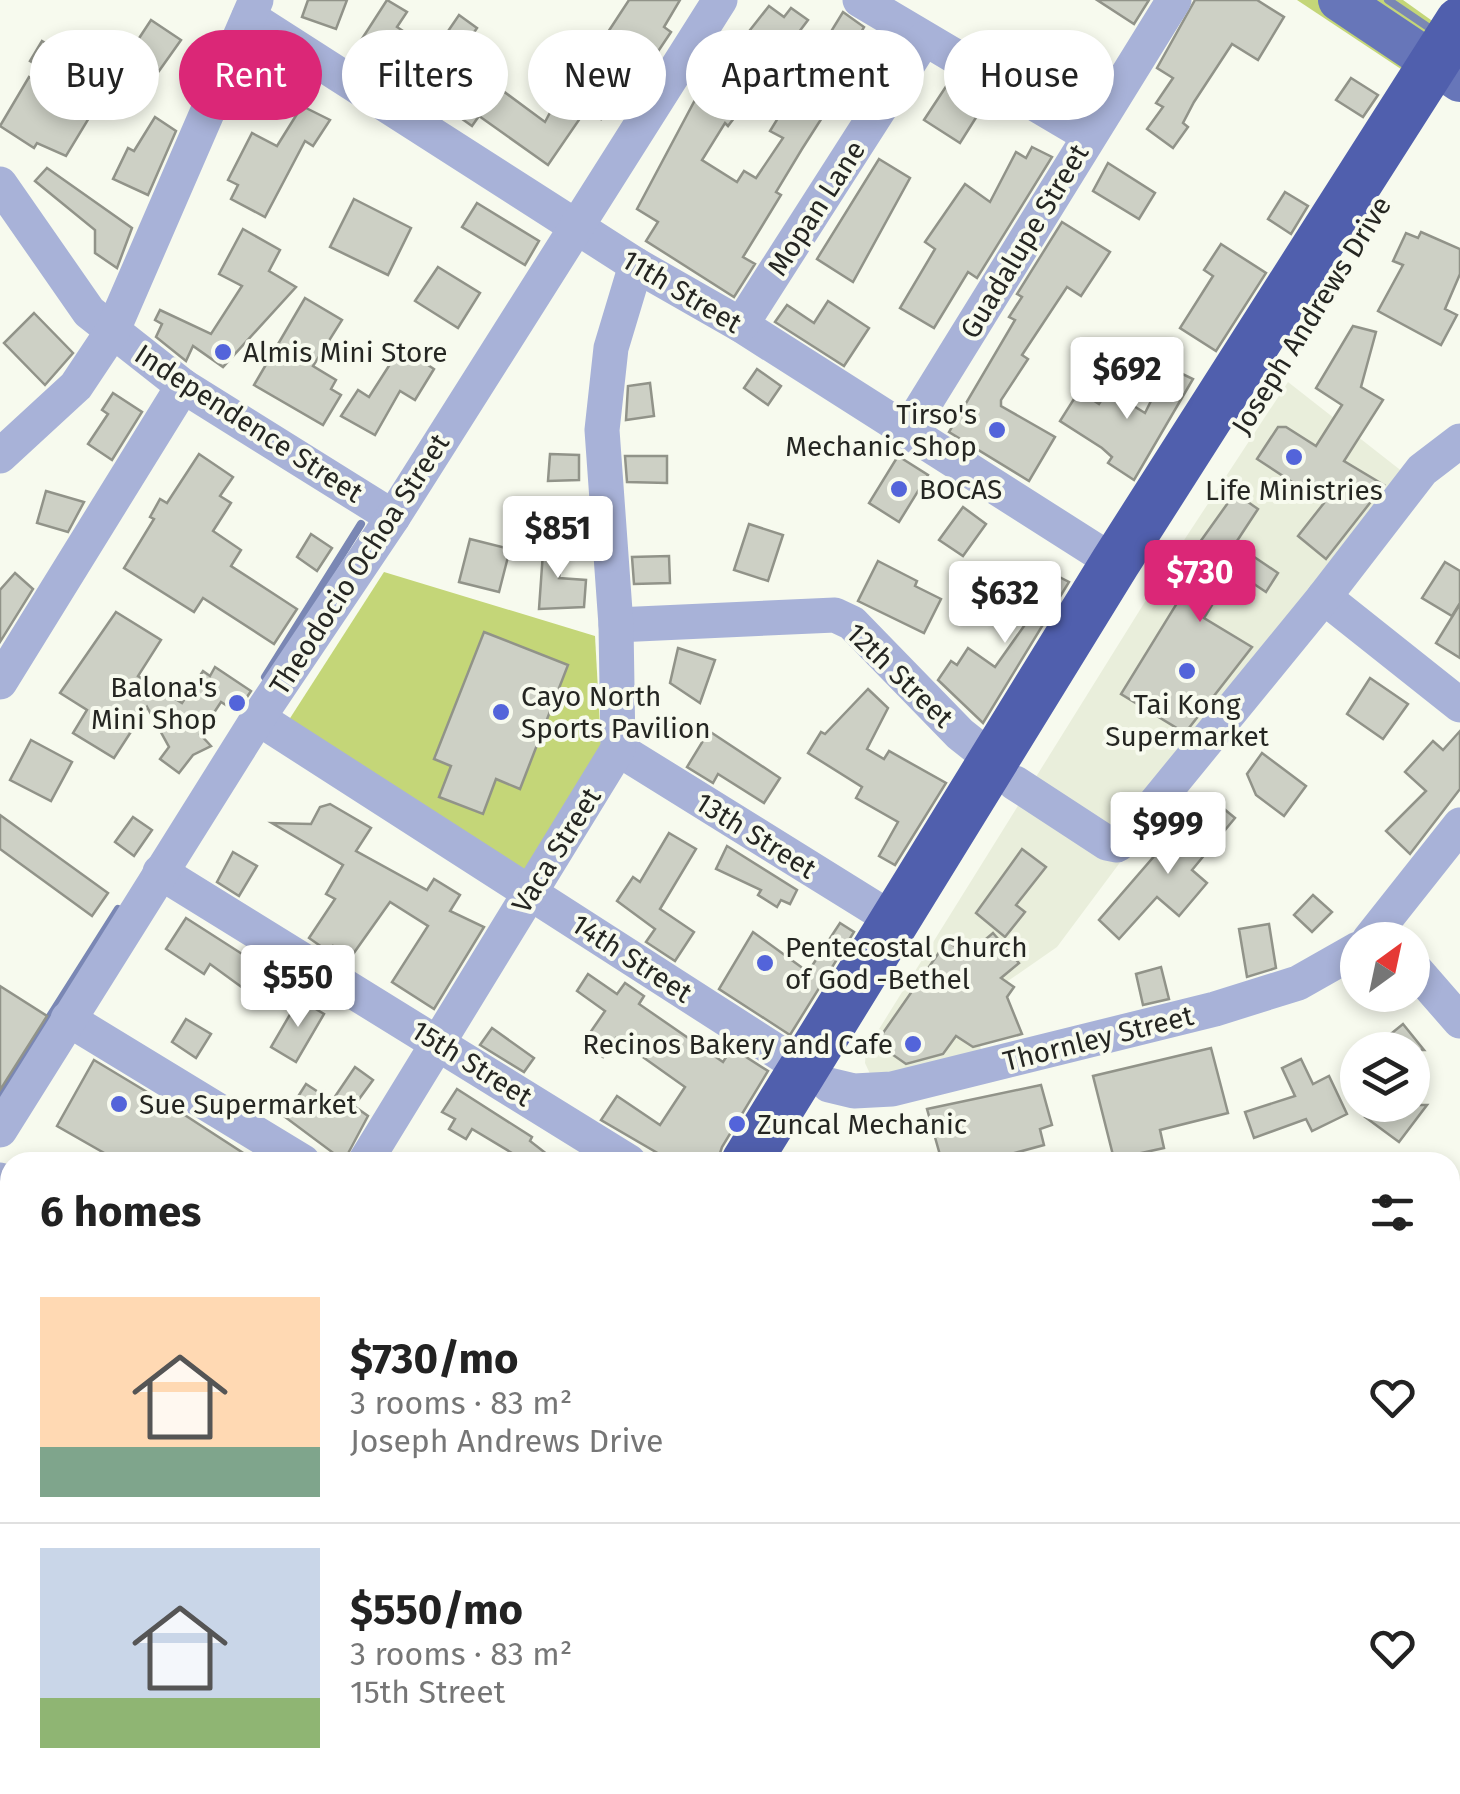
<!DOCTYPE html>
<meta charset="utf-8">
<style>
body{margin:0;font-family:"Fira Sans",sans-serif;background:#f6f6f6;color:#222;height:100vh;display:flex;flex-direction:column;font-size:38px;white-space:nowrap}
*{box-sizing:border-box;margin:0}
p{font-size:32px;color:#767676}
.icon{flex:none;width:55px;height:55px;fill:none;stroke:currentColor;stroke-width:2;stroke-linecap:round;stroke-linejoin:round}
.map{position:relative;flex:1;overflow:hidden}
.details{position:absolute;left:0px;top:1152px;width:1460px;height:642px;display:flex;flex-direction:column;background:#fff;border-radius:30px 30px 0 0;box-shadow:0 5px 15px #0003}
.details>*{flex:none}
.hud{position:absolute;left:30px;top:30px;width:1400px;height:90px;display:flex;gap:20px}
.needle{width:65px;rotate:33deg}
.tools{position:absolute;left:1340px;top:922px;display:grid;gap:20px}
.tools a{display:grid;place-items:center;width:90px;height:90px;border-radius:50%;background:#fff;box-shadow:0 5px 15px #0003;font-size:50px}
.price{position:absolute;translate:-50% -85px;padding:0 22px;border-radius:10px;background:#fff;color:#222;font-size:32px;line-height:65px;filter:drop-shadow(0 2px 5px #0008)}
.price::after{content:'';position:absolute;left:50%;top:60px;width:30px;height:22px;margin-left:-15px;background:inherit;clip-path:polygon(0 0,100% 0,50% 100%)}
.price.active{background:#db2777;color:#fff}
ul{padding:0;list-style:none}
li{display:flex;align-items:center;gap:30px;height:250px;padding:0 40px}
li+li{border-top:2px solid #e0e0e0}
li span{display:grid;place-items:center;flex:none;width:280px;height:200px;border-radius:0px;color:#555}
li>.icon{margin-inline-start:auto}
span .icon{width:120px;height:120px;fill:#fffc;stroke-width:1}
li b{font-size:42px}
h2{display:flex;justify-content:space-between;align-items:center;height:120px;padding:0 40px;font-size:42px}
.pill{padding:0 35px;border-radius:45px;background:#fff;box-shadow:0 5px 15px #0003;font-size:35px;line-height:90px}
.pill.active{background:#db2777;color:#fff}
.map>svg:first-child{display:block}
.built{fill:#e9eedb}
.green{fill:#c4d678}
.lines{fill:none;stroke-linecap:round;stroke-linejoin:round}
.stream{stroke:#7a87b4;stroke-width:8}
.building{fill:#cdd0c5;stroke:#919389;stroke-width:2.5}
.minor{stroke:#a8b2d8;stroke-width:35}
.major{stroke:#6776b9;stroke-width:42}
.highway{stroke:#505fad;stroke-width:50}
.poi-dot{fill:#5364da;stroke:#f7faee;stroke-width:4}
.labels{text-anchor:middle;stroke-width:8;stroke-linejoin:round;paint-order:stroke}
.street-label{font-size:28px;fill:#252622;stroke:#f7faee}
.poi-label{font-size:28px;fill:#252622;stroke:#f7faee;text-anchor:start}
</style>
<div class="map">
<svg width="1460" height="1794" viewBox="0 0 1460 1794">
<rect width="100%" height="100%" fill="#f7faee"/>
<g class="built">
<path d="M1288,382L1408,476L1057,947L969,1008L983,1056L871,1076L865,1063L866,1050L1171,560Z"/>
<path d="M17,1785H248L229,1794H1Z"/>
</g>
<g class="green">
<path d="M1297,0H1403L1438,25L1407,73Z"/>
<path d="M384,572L595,636L602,763L526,881L285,726Z"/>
<path d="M248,1785H449L443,1794H229Z"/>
</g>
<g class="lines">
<g class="stream">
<path d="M1388,0L1428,27"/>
<path d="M265,677L361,524"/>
<path d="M0,1095L118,909"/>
</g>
</g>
<g class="building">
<path d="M308,0H347L336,29L302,17Z"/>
<path d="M387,0L407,12L397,27L429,48L435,39L440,43L459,15L477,28L457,57L545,122L580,56L589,61L629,0H680L664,27L671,32L657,53L651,49L643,62L634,56L601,119L585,111L548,165L479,116L472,126L358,45Z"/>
<path d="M1097,0H1149L1134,24Z"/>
<path d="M1195,0H1257L1284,17L1258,60L1232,44L1194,102L1183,123L1188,127L1173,148L1147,129L1163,107L1156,103L1173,78L1157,68Z"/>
<path d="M769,6L784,17L791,8L808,20L728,126L725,123L702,160L737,182L744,171L756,178L783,138L770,131L843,12L864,27L839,71L867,88L853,110L834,99L802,149L776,192L781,195L743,257L755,264L734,297L646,241L658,222L637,209L695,100Z"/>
<path d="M151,20L181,40L159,71L130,52Z"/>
<path d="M42,41L63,53L51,73L30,61Z"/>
<path d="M1062,69L1086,85L1074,102L1050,88Z"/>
<path d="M29,77L92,113L66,156L37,143L34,148L0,126Z"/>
<path d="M1351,78L1378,95L1363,117L1336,100Z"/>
<path d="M947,85L982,108L960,143L924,120Z"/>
<path d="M302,106L330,120L313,146L305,141L265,217L231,199L238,185L228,180L252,133L277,146Z"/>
<path d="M155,117L176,131L148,195L113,179L128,148L134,151Z"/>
<path d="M1032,147L1052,157L977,278L968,272L934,328L900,308L935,249L925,242L965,184L990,202L1016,152L1026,158Z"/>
<path d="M879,159L910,178L853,282L817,259Z"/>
<path d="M1108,163L1155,193L1139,219L1093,191Z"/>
<path d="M47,168L132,228L117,268L95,253V230L35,181Z"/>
<path d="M1285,192L1308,206L1291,234L1268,219Z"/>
<path d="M354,199L411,228L388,275L330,247Z"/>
<path d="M477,203L539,241L525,265L462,227Z"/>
<path d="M1062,222L1110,252L1081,296L1067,287L1022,355L1028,359L1001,400V406L1055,437L1029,481L949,432L1015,320L1009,317L1022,297L1017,294Z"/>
<path d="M243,229L280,250L269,271L296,287L223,367L193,346L186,361L156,337L162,324L155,320L160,310L211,334L242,286L219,274Z"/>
<path d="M1421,232L1460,249V274L1445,309L1457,315L1441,345L1378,311L1403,265L1393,261L1406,233L1418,238Z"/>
<path d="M1221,244L1266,273L1216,351L1180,328L1213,276L1204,270Z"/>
<path d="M438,267L480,293L458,328L415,301Z"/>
<path d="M305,298L342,320L313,366L336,380L331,389L341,395L323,425L254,385Z"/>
<path d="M828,301L869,328L844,366L775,322L787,305L814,323Z"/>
<path d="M34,313L73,353L45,385L4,343Z"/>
<path d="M1353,326L1376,332L1361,387L1383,400L1344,461L1384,485L1326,559L1298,536L1324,503L1257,459L1278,427H1286L1316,446L1342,405L1316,388Z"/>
<path d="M401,347L434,369L415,400L400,391L375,435L341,416L358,390L369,397Z"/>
<path d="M1168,367L1193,379L1134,480L1108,463L1112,457L1102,448L1060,421L1079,391L1099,404L1108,390L1145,413Z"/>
<path d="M757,369L781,386L768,405L744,388Z"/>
<path d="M650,383L654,416L626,420L628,386Z"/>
<path d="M113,393L142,412L112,460L88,444L108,414L102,410Z"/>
<path d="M199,454L233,477L220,496L231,503L213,531L241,550L231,566L297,609L274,644L203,598L194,612L124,568L154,519L150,517L160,499L167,503Z"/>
<path d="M550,454L579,455V480L548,481Z"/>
<path d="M625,456H667V483L627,482Z"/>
<path d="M898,456L928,475L899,522L869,503Z"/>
<path d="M46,491L84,502L68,532L37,523Z"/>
<path d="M1235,493L1258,509L1235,544L1278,573L1266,592L1254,584L1245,598L1225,584L1204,618L1252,647L1185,733L1121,694L1179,600L1165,591Z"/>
<path d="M963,507L986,524L963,556L939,540Z"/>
<path d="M749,524L783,535L768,581L734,570Z"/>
<path d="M311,534L332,548L317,571L297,557Z"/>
<path d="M544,538L565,542L559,578L586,580L584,607L539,609Z"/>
<path d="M470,539L510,549L499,592L459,582Z"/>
<path d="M669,556L670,583L634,584L632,557Z"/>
<path d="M878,561L917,581L915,586L941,599L924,633L858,601Z"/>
<path d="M1445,562L1460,571V603L1452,616L1422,598Z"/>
<path d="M1032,563L1069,582L983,723L938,680L951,661L957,665L968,648L995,667L1029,619L1009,608Z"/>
<path d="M15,573L33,589L0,642V590Z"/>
<path d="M1460,604V658L1436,643Z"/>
<path d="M116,612L161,640L138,676L182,703L203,671L210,676L215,667L251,691L237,712L221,702L200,734L211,746L193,755L179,773L160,759L169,747L147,707L114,758L73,733L87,710L60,693Z"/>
<path d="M484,632L568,665L520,789L496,779L483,814L439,797L451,766L434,759Z"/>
<path d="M678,648L715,660L700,703L670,683Z"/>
<path d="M1370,678L1408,704L1383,739L1347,714Z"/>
<path d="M868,689L888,708L867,749L884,759L889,751L946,783L895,865L879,856L898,822L856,798L862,787L808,753L821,732L825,734Z"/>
<path d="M709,731L780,778L764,803L718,774L713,783L687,767Z"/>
<path d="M1460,731V789L1410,854L1386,831L1426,791L1405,772L1433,741L1443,750Z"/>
<path d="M31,740L72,762L51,801L10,780Z"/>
<path d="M1262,753L1306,786L1284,816L1256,795L1247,774Z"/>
<path d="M330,804L371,828L356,851L427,890L434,879L460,895L450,911L484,927L434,1009L392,982L428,926L390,902L351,957L333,946L329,952L309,938L335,899L326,894L343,865L272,823L311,824L320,807Z"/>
<path d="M1218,804L1235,818L1192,870L1207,883L1179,916L1157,897L1119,939L1099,920L1163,846L1175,856Z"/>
<path d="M0,815L108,893L92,916L0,849Z"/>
<path d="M133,817L152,830L134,856L115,842Z"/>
<path d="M669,833L696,849L660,909L694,932L675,961L646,942L655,929L617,901L633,877L640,882Z"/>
<path d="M727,846L797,890L790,904L781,900L777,907L758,895L761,890L716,869Z"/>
<path d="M1022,849L1046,867L1016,905L1025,912L1005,937L976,913Z"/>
<path d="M233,852L257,866L239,896L217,882Z"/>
<path d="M1313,895L1332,912L1312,932L1294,915Z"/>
<path d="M186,918L264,968L247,991L210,964L204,974L166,949Z"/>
<path d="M840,923L854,932L790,1035L719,989L753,932L808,972Z"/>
<path d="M1269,924L1276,968L1247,977L1239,929Z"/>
<path d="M993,933L1019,963L1001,978L1014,987L1007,997L1022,1034L973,1047L956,1036L943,1054L906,1064L876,1043L947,941L967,955Z"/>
<path d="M1161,967L1169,999L1143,1005L1136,974Z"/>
<path d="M588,974L617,994L625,983L644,996L639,1004L723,1062L732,1048L768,1071L722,1147L717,1162H673L601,1120L617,1096L660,1125L685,1087L616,1038L603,1057L583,1043L605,1011L577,991Z"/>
<path d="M0,986L47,1016L0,1090Z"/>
<path d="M299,999L324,1014L296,1062L271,1047Z"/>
<path d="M186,1019L211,1034L196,1058L172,1042Z"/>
<path d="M1403,1024L1424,1050H1371Z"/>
<path d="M492,1028L534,1058L524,1072L480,1045Z"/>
<path d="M1211,1048L1228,1113L1160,1130L1164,1148L1114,1159L1093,1076Z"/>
<path d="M1301,1059L1313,1084L1329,1076L1347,1114L1312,1131L1306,1119L1254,1138L1245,1112L1295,1096L1282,1068Z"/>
<path d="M94,1060L177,1110L257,1162H120L57,1126Z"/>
<path d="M355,1067L373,1080L354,1106L368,1116L344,1161L285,1117L306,1084L332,1101Z"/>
<path d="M1041,1085L1052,1125L1040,1129L1044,1145L1000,1157L1001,1162H942L927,1109Z"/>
<path d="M457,1089L532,1137L530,1141L557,1162H527L472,1129L466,1139L449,1129L455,1119L442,1112Z"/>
<path d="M1373,1105H1427L1399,1142L1365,1117Z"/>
</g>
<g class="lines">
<g class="minor">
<path d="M860,0L1088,135"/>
<path d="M249,17L636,265L741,325L1115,563"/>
<path d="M0,184L89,312L183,386L393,517"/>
<path d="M741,325L924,39"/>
<path d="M907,432L1174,0"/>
<path d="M0,456L76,386L112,332L256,0"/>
<path d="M1324,597L1460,705"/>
<path d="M616,625L835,615L852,623L960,734L994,761"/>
<path d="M0,682L183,386"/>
<path d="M258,718L804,1069"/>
<path d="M618,749L895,921"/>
<path d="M1015,783L1107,843L1117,845L1127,838L1324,597L1422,470L1460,441"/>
<path d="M160,872L629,1162"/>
<path d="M1369,940L1460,825"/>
<path d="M1412,966L1460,1021"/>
<path d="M68,1019L303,1162"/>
<path d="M829,1085L854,1091L892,1089L1215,1009L1298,983L1358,949"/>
<path d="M0,1130L258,718L393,517L720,0"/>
<path d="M365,1162L618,749L616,625L602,430L611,348L636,265"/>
<path d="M0,1180L10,1186"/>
<path d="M0,1389L10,1395"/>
<path d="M0,1596L10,1603"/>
<path d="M627,1785L640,1794"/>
<path d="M1341,1785L1348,1794"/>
<path d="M584,1794L590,1785"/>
</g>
<g class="major">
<path d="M1339,0L1460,81"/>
<path d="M1450,1391H1460"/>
</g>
<g class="highway">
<path d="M746,1162L1115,563L1460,22"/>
<path d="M0,1768L10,1763"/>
</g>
</g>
<g class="poi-dot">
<circle cx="223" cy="352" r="10"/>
<circle cx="997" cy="430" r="10"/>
<circle cx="1294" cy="457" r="10"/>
<circle cx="899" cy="489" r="10"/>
<circle cx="1187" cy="671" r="10"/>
<circle cx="237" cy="703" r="10"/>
<circle cx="501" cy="712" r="10"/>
<circle cx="765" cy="963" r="10"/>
<circle cx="913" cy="1044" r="10"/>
<circle cx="119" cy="1104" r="10"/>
<circle cx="737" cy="1124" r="10"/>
</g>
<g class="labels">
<g class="street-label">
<text transform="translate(816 208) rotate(-57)" y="10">Mopan Lane</text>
<text transform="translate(1024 241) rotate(-59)" y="10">Guadalupe Street</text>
<text transform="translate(682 291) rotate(31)" y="10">11th Street</text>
<text transform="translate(1311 315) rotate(-58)" y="10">Joseph Andrews Drive</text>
<text transform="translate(249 423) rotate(33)" y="10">Independence Street</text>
<text transform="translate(359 564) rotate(-57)" y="10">Theodocio Ochoa Street</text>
<text transform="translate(900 675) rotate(44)" y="10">12th Street</text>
<text transform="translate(756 835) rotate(32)" y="10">13th Street</text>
<text transform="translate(556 850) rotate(-58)" y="10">Vaca Street</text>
<text transform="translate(632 958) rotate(33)" y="10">14th Street</text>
<text transform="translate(1098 1038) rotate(-14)" y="10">Thornley Street</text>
<text transform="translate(472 1063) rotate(32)" y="10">15th Street</text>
</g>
<g class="poi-label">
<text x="243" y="362">Almis Mini Store</text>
<text x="977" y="424" text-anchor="end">Tirso's<tspan x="977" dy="32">Mechanic Shop</tspan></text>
<text x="919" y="499">BOCAS</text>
<text x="1294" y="500" text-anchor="middle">Life Ministries</text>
<text x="217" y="697" text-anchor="end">Balona's<tspan x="217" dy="32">Mini Shop</tspan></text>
<text x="521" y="706">Cayo North<tspan x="521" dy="32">Sports Pavilion</tspan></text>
<text x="1187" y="714" text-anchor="middle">Tai Kong<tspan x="1187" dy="32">Supermarket</tspan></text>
<text x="785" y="957">Pentecostal Church<tspan x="785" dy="32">of God -Bethel</tspan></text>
<text x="893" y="1054" text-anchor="end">Recinos Bakery and Cafe</text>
<text x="139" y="1114">Sue Supermarket</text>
<text x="757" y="1134">Zuncal Mechanic</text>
</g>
</g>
</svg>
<div class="tools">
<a><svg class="needle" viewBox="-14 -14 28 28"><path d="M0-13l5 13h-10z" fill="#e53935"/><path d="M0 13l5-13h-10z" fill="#767676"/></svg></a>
<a><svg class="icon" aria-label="layers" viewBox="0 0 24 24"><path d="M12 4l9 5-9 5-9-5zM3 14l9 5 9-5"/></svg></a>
</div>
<b class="price" style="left:1127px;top:422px">$692</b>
<b class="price" style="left:558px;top:581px">$851</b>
<b class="price active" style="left:1200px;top:625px">$730</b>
<b class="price" style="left:1005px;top:646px">$632</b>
<b class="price" style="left:1168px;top:877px">$999</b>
<b class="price" style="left:298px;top:1030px">$550</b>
<div class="hud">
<a class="pill">Buy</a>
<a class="pill active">Rent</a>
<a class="pill">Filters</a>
<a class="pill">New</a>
<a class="pill">Apartment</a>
<a class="pill">House</a>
</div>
<section class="details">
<h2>6 homes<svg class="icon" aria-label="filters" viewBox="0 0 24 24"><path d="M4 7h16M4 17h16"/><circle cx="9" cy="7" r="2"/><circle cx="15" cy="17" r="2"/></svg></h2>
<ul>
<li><span style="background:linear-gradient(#ffd9b3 75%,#7fa58c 0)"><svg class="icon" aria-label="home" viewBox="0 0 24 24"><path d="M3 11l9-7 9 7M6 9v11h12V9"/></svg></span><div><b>$730/mo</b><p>3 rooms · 83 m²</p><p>Joseph Andrews Drive</p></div><svg class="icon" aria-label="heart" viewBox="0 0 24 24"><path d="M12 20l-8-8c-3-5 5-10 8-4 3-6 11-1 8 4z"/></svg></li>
<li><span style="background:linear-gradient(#c9d6e8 75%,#8fb573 0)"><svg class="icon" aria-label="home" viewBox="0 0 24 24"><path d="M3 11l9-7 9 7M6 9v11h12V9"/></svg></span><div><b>$550/mo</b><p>3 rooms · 83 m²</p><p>15th Street</p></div><svg class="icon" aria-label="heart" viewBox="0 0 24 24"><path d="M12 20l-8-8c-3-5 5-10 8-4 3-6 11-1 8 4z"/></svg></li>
</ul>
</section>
</div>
